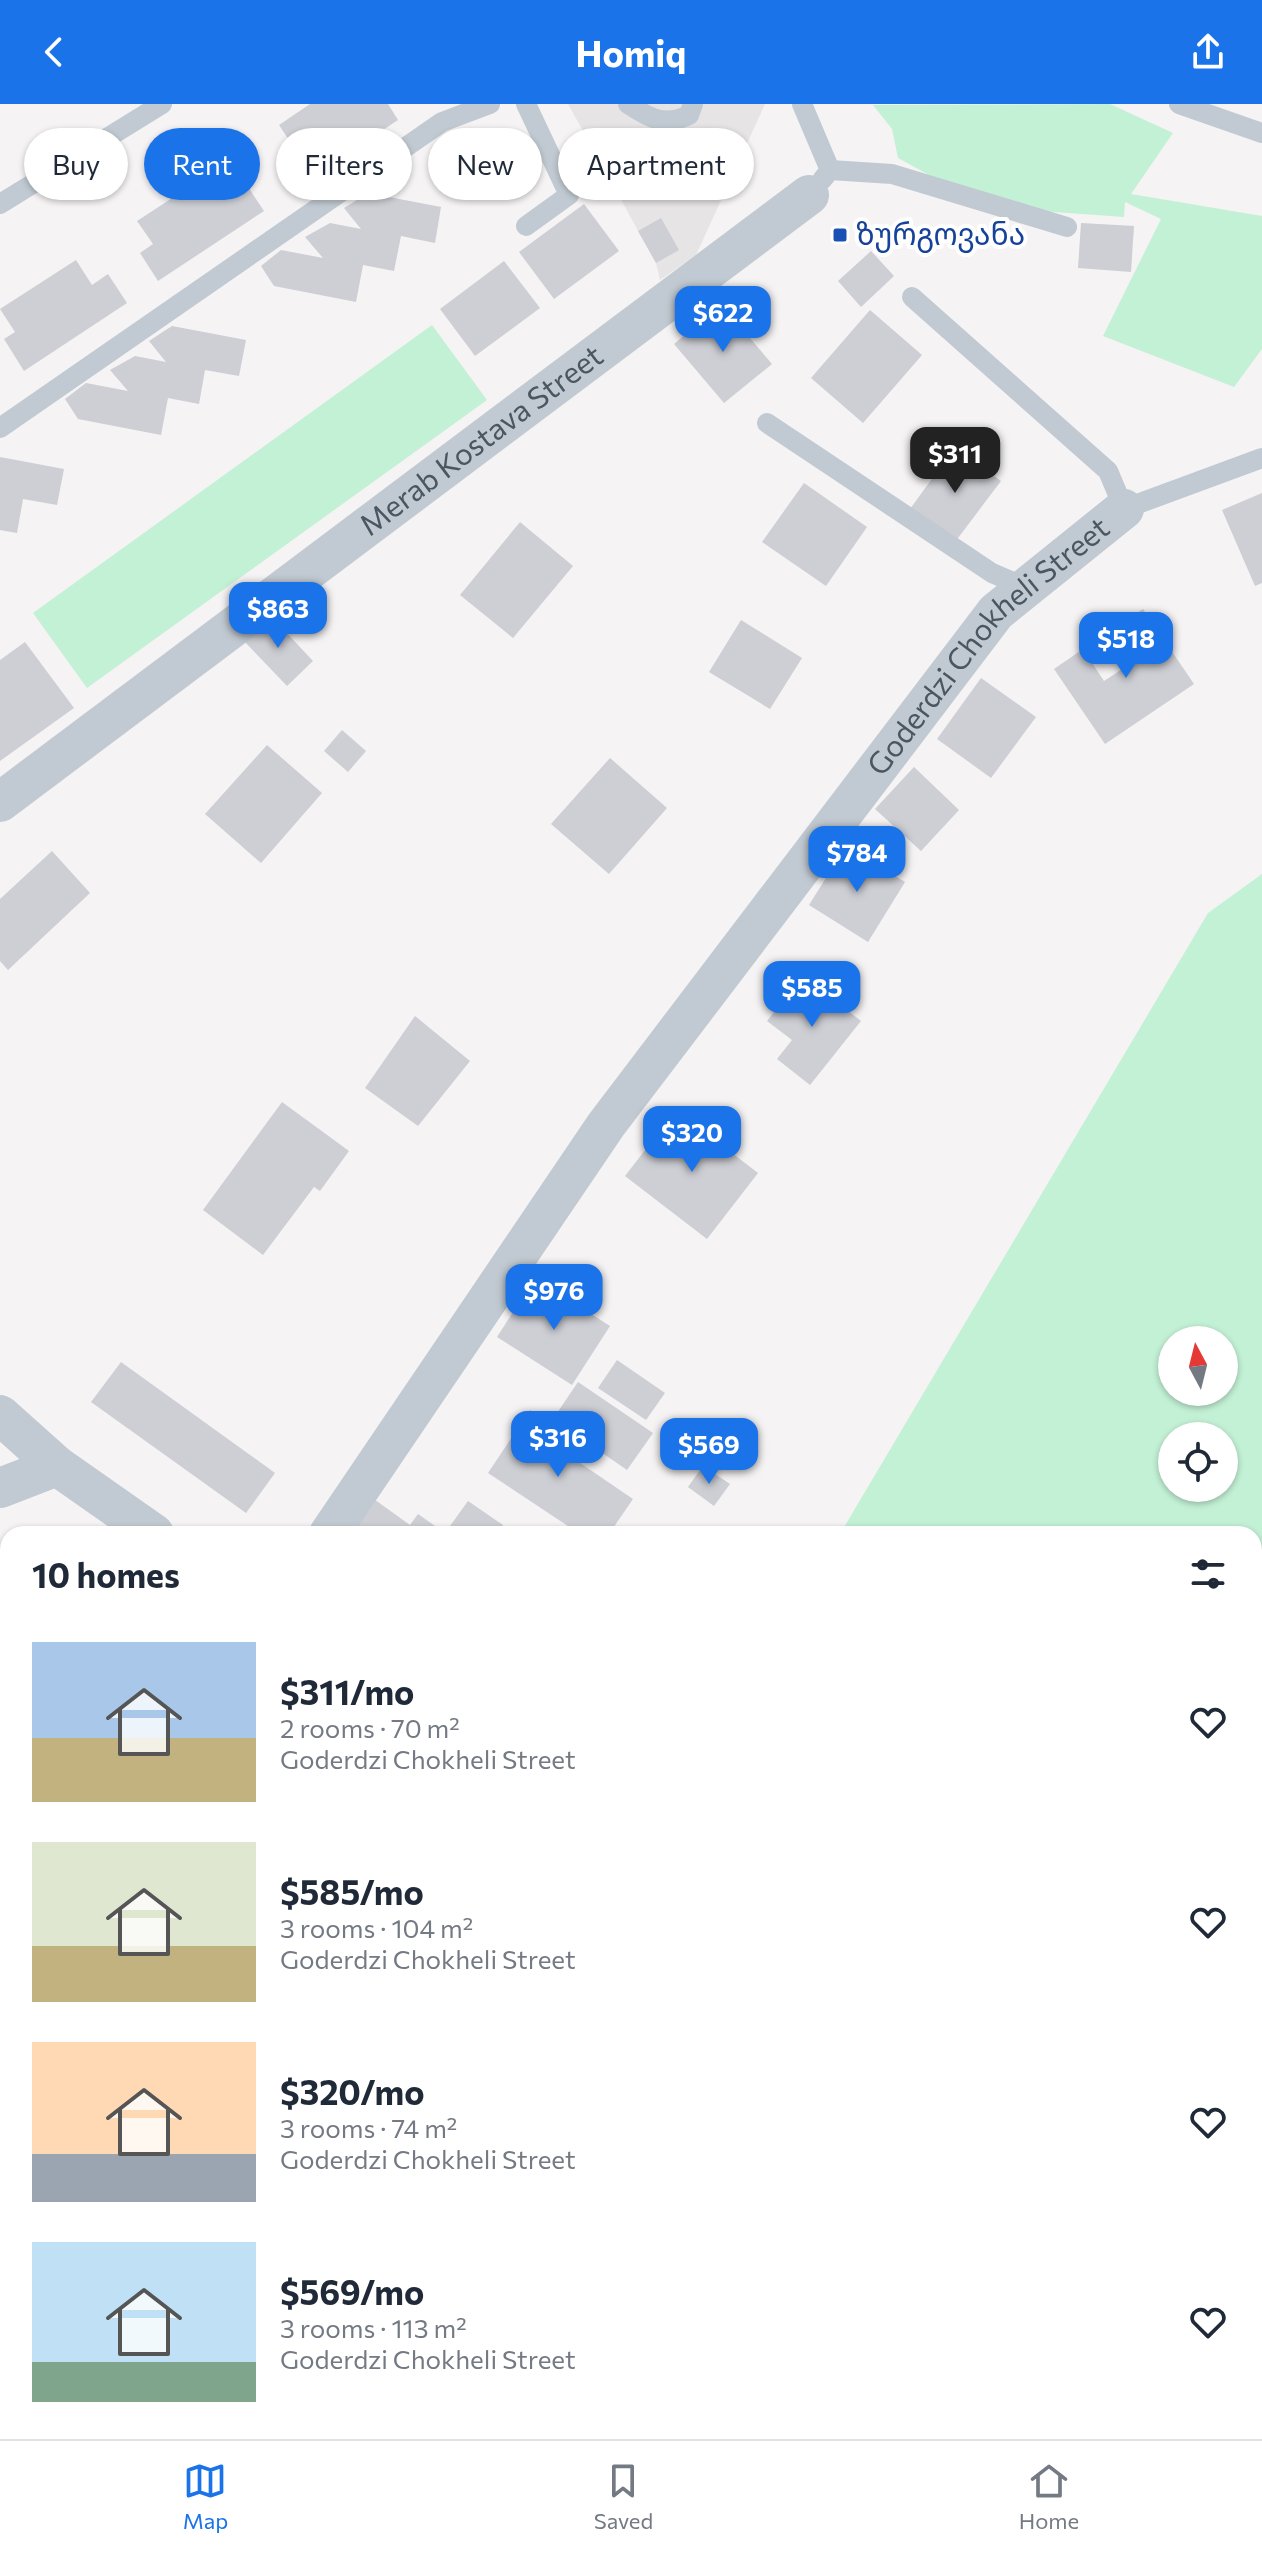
<!DOCTYPE html>
<meta charset="utf-8">
<style>
body{margin:0;font-family:Commissioner,"Noto Sans Georgian",sans-serif;background:#f2f2f3;color:#1f2937;height:100vh;display:flex;flex-direction:column;font-size:30px;white-space:nowrap}
*{box-sizing:border-box;margin:0}
p{font-size:26px;color:#747a83}
.icon{flex:none;width:44px;height:44px;fill:none;stroke:currentColor;stroke-width:2;stroke-linecap:round;stroke-linejoin:round}
.map{position:relative;flex:1;overflow:hidden}
.sheet{position:absolute;left:0px;top:1422px;width:1262px;height:914px;display:flex;flex-direction:column;background:#fff;border-radius:24px 24px 0 0;box-shadow:0 2px 6px #0004}
.sheet>*{flex:none}
.banner{position:absolute;left:24px;top:24px;width:800px;height:72px;display:flex;gap:16px}
.needle{width:52px;rotate:353deg}
.controls{position:absolute;left:1158px;top:1222px;display:grid;gap:16px}
.controls a{display:grid;place-items:center;width:80px;height:80px;border-radius:50%;background:#fff;box-shadow:0 2px 6px #0004;font-size:40px}
.price{position:absolute;translate:-50% -68px;padding:0 18px;border-radius:16px;background:#1a73e8;color:#fff;font-size:26px;line-height:52px;filter:drop-shadow(0 2px 4px #0008)}
.price::after{content:'';position:absolute;left:50%;top:48px;width:24px;height:18px;margin-left:-12px;background:inherit;clip-path:polygon(0 0,100% 0,50% 100%)}
.price.active{background:#222;color:#fff}
ul{padding:0;list-style:none}
li{display:flex;align-items:center;gap:24px;height:200px;padding:0 32px}
li span{display:grid;place-items:center;flex:none;width:224px;height:160px;border-radius:0px;color:#555}
li>.icon{margin-inline-start:auto}
span .icon{width:96px;height:96px;fill:#fffc;stroke-width:1}
li b{font-size:34px}
h2{display:flex;justify-content:space-between;align-items:center;height:96px;padding:0 32px;font-size:34px}
.chip{padding:0 28px;border-radius:36px;background:#fff;box-shadow:0 2px 6px #0004;font-size:28px;line-height:72px}
.chip.active{background:#1a73e8;color:#fff}
header{display:flex;justify-content:space-between;align-items:center;height:104px;padding:0 32px;background:#1a73e8;color:#fff;font-size:36px;font-weight:700}
.tabs{display:flex;justify-content:space-around;align-items:center;height:112px;border-top:2px solid #e0e1e3;background:#fff;font-size:22px;color:#747a83}
.tabs a{display:grid;justify-items:center;gap:4px}
.tabs .active{color:#1a73e8}
.map>svg:first-child{display:block}
.education{fill:#e6e4e5}
.green{fill:#c3f1d5;fill-rule:evenodd}
.building{fill:#cdcfd5}
.lines{fill:none;stroke-linecap:round;stroke-linejoin:round}
.service{stroke:#c1cad2;stroke-width:20}
.minor{stroke:#c1cad2;stroke-width:40}
.transit-dot{fill:#1a4fb4;stroke:#fff;stroke-width:3}
.labels{text-anchor:middle;stroke-width:8;stroke-linejoin:round;paint-order:stroke}
.transit-label{font-size:30px;fill:#164399;stroke:#fff;text-anchor:start}
.street-label{font-size:30px;fill:#4a5661;stroke:#fff}
</style>
<header><svg class="icon" aria-label="back" viewBox="0 0 24 24"><path d="M15 5l-7 7 7 7"/></svg>Homiq<svg class="icon" aria-label="share" viewBox="0 0 24 24"><path d="M12 15V3M7 8l5-5 5 5M5 13v7h14v-7"/></svg></header>
<div class="map">
<svg width="1262" height="2335" viewBox="0 0 1262 2335">
<rect width="100%" height="100%" fill="#f5f3f3"/>
<path class="education" d="M568,0H765L696,151L660,176L656,159Z"/>
<g class="green">
<path d="M1110,0L1173,29L1131,90L1262,112V245L1234,283L1103,232L1161,115L1125,98L1124,113L1040,107L951,83L898,54L892,25L873,1Z"/>
<path d="M432,221L487,296L87,584L33,509Z"/>
<path d="M1262,770V2335H950L951,2328H1254V1430H840L1208,809ZM1224,1236V1288H1172V1236ZM1224,1332V1384H1172V1332Z"/>
</g>
<g class="building">
<path d="M310,0H388L398,16L300,81L282,54L295,45L279,21Z"/>
<path d="M71,26L80,40L48,61L38,47Z"/>
<path d="M209,70L223,91L244,77L264,107L158,177L140,149L153,140L137,117Z"/>
<path d="M368,89L441,103L435,139L401,132L394,167L363,161L356,198L274,182L261,162L281,146L323,154L305,133L330,119L361,125L344,104Z"/>
<path d="M584,100L619,147L554,195L519,148Z"/>
<path d="M661,114L679,146L656,159L638,127Z"/>
<path d="M1081,119L1134,122L1131,168L1078,164Z"/>
<path d="M871,147L894,172L861,203L838,177Z"/>
<path d="M76,156L92,181L108,170L127,199L24,267L4,235L15,228L0,205Z"/>
<path d="M504,157L540,204L475,252L440,205Z"/>
<path d="M721,200L772,260L724,299L674,240Z"/>
<path d="M870,206L922,251L863,319L811,274Z"/>
<path d="M172,222L246,236L239,272L205,266L199,300L168,294L161,331L78,315L65,295L86,279L128,287L110,266L135,252L166,258L149,237Z"/>
<path d="M955,343L1001,377L955,438L910,405Z"/>
<path d="M0,353L64,365L57,401L23,395L17,429L0,426Z"/>
<path d="M804,379L867,423L826,482L762,438Z"/>
<path d="M1262,389V479L1255,482L1222,406Z"/>
<path d="M520,418L573,462L513,534L460,491Z"/>
<path d="M1143,505L1194,580L1105,640L1054,565L1083,545L1104,577L1136,556L1114,524Z"/>
<path d="M269,510L313,557L287,582L242,535Z"/>
<path d="M741,516L802,554L770,605L709,568Z"/>
<path d="M25,538L74,604L0,657V556Z"/>
<path d="M981,574L1036,613L991,674L937,635Z"/>
<path d="M342,626L366,647L348,668L324,647Z"/>
<path d="M267,641L322,689L261,759L205,710Z"/>
<path d="M610,654L667,704L609,770L551,720Z"/>
<path d="M914,663L959,706L921,747L875,705Z"/>
<path d="M846,742L905,778L868,838L809,801Z"/>
<path d="M52,747L90,789L8,866L0,857V795Z"/>
<path d="M803,872L861,917L810,981L777,955L792,936L767,917Z"/>
<path d="M415,912L470,957L418,1022L365,984Z"/>
<path d="M282,998L349,1047L320,1087L314,1083L263,1151L203,1106Z"/>
<path d="M676,1006L758,1069L707,1135L625,1072Z"/>
<path d="M535,1174L610,1222L572,1281L497,1233Z"/>
<path d="M617,1256L665,1289L646,1316L598,1284Z"/>
<path d="M121,1258L275,1369L246,1409L91,1298Z"/>
<path d="M578,1278L653,1329L627,1366L553,1315Z"/>
<path d="M530,1306L570,1333L561,1346L633,1395L609,1430H580L488,1369Z"/>
<path d="M703,1362L730,1380L714,1402L688,1383Z"/>
<path d="M371,1393L410,1421L418,1410L445,1429L468,1397L503,1421L497,1430H346Z"/>
<path d="M0,1757L8,1775V1833L0,1837Z"/>
<path d="M8,1941V2016L0,2020V1945Z"/>
<path d="M8,2065V2141L0,2144V2069Z"/>
<path d="M643,2328H756L755,2335H642Z"/>
</g>
<g class="lines">
<g class="service">
<path d="M526,0L569,91L526,122"/>
<path d="M628,0C649,14 664,23 689,11L693,0"/>
<path d="M802,0L830,66L822,76"/>
<path d="M1179,0L1262,29"/>
<path d="M830,66L892,70L1067,123"/>
<path d="M0,100L162,0"/>
<path d="M912,193L1108,367L1124,405L1262,354"/>
<path d="M767,319L992,469L1027,484"/>
<path d="M0,324L442,18L490,0"/>
</g>
<g class="minor">
<path id="s1" d="M0,698L809,91"/>
<path d="M0,1311L57,1362L154,1430"/>
<path d="M0,1384L57,1362"/>
<path id="s2" d="M329,1430L606,1021L996,508L1124,405"/>
<path d="M0,1890L8,1887"/>
<path d="M68,2335L73,2328"/>
</g>
</g>
<rect class="transit-dot" x="832" y="123" width="16" height="16" rx="4"/>
<g class="labels">
<g class="transit-label">
<text x="856" y="141">ზურგოვანა</text>
</g>
<g class="street-label">
<text dy="10" stroke="none"><textPath href="#s1" startOffset="602">Merab Kostava Street</textPath></text>
<text dy="10" stroke="none"><textPath href="#s2" startOffset="1108">Goderdzi Chokheli Street</textPath></text>
</g>
</g>
</svg>
<div class="controls">
<a><svg class="needle" viewBox="-14 -14 28 28"><path d="M0-13l5 13h-10z" fill="#e53935"/><path d="M0 13l5-13h-10z" fill="#747a83"/></svg></a>
<a><svg class="icon" aria-label="locate" viewBox="0 0 24 24"><circle cx="12" cy="12" r="6"/><path d="M12 2v4M12 18v4M2 12h4M18 12h4"/></svg></a>
</div>
<b class="price" style="left:723px;top:250px">$622</b>
<b class="price active" style="left:955px;top:391px">$311</b>
<b class="price" style="left:278px;top:546px">$863</b>
<b class="price" style="left:1126px;top:576px">$518</b>
<b class="price" style="left:857px;top:790px">$784</b>
<b class="price" style="left:812px;top:925px">$585</b>
<b class="price" style="left:692px;top:1070px">$320</b>
<b class="price" style="left:554px;top:1228px">$976</b>
<b class="price" style="left:558px;top:1375px">$316</b>
<b class="price" style="left:709px;top:1382px">$569</b>
<div class="banner">
<a class="chip">Buy</a>
<a class="chip active">Rent</a>
<a class="chip">Filters</a>
<a class="chip">New</a>
<a class="chip">Apartment</a>
</div>
<section class="sheet">
<h2>10 homes<svg class="icon" aria-label="filters" viewBox="0 0 24 24"><path d="M4 7h16M4 17h16"/><circle cx="9" cy="7" r="2"/><circle cx="15" cy="17" r="2"/></svg></h2>
<ul>
<li><span style="background:linear-gradient(#a9c7e8 60%,#c2b280 0)"><svg class="icon" aria-label="home" viewBox="0 0 24 24"><path d="M3 11l9-7 9 7M6 9v11h12V9"/></svg></span><div><b>$311/mo</b><p>2 rooms · 70 m²</p><p>Goderdzi Chokheli Street</p></div><svg class="icon" aria-label="heart" viewBox="0 0 24 24"><path d="M12 20l-8-8c-3-5 5-10 8-4 3-6 11-1 8 4z"/></svg></li>
<li><span style="background:linear-gradient(#dfe7d0 65%,#c2b280 0)"><svg class="icon" aria-label="home" viewBox="0 0 24 24"><path d="M3 11l9-7 9 7M6 9v11h12V9"/></svg></span><div><b>$585/mo</b><p>3 rooms · 104 m²</p><p>Goderdzi Chokheli Street</p></div><svg class="icon" aria-label="heart" viewBox="0 0 24 24"><path d="M12 20l-8-8c-3-5 5-10 8-4 3-6 11-1 8 4z"/></svg></li>
<li><span style="background:linear-gradient(#ffd9b3 70%,#9aa5b1 0)"><svg class="icon" aria-label="home" viewBox="0 0 24 24"><path d="M3 11l9-7 9 7M6 9v11h12V9"/></svg></span><div><b>$320/mo</b><p>3 rooms · 74 m²</p><p>Goderdzi Chokheli Street</p></div><svg class="icon" aria-label="heart" viewBox="0 0 24 24"><path d="M12 20l-8-8c-3-5 5-10 8-4 3-6 11-1 8 4z"/></svg></li>
<li><span style="background:linear-gradient(#bfe0f5 75%,#7fa58c 0)"><svg class="icon" aria-label="home" viewBox="0 0 24 24"><path d="M3 11l9-7 9 7M6 9v11h12V9"/></svg></span><div><b>$569/mo</b><p>3 rooms · 113 m²</p><p>Goderdzi Chokheli Street</p></div><svg class="icon" aria-label="heart" viewBox="0 0 24 24"><path d="M12 20l-8-8c-3-5 5-10 8-4 3-6 11-1 8 4z"/></svg></li>
</ul>
</section>
</div>
<nav class="tabs">
<a class="active"><svg class="icon" aria-label="map" viewBox="0 0 24 24"><path d="M3 6l6-2 6 2 6-2v14l-6 2-6-2-6 2zM9 4v14M15 6v14"/></svg>Map</a>
<a><svg class="icon" aria-label="saved" viewBox="0 0 24 24"><path d="M7 4h10v16l-5-4-5 4z"/></svg>Saved</a>
<a><svg class="icon" aria-label="home" viewBox="0 0 24 24"><path d="M3 11l9-7 9 7M6 9v11h12V9"/></svg>Home</a>
</nav>
